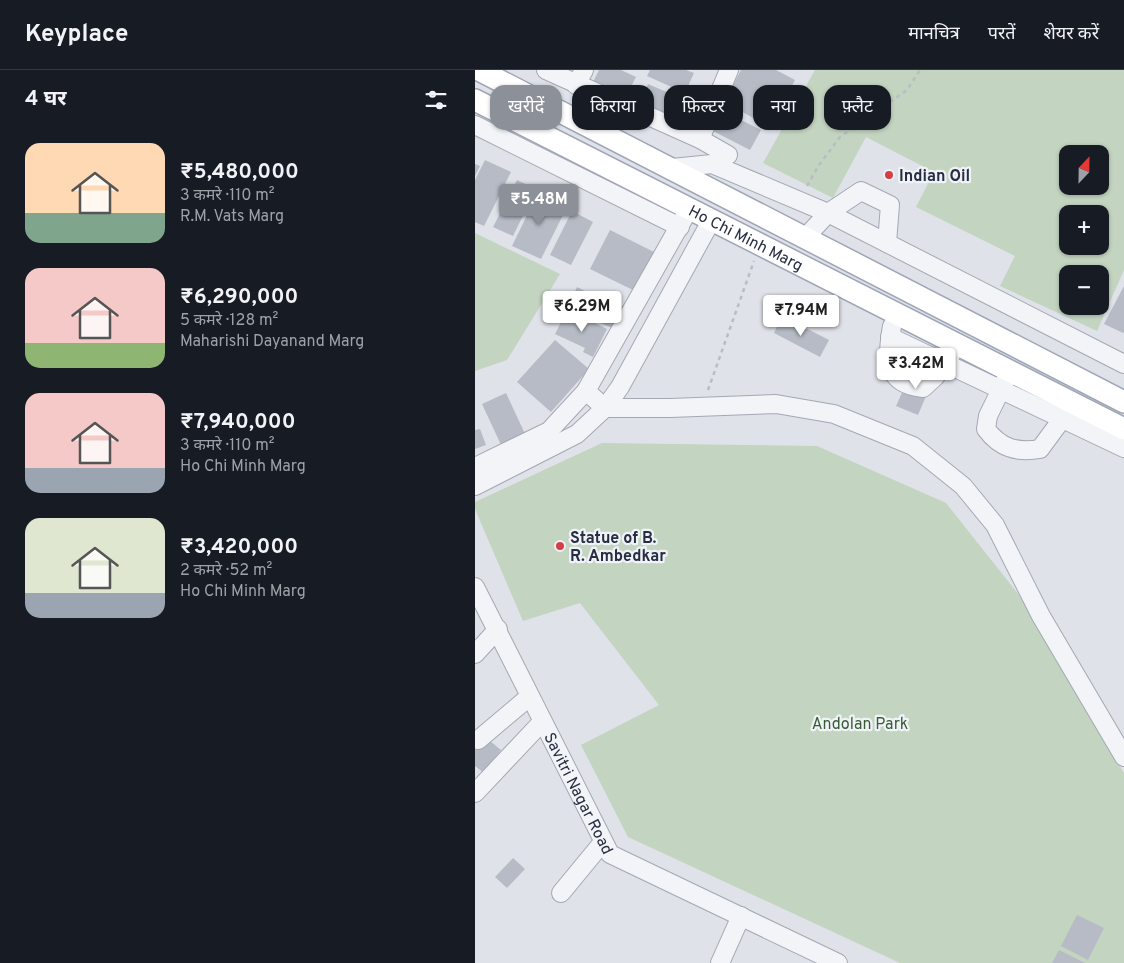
<!DOCTYPE html>
<html lang="hi">
<meta charset="utf-8">
<style>
body{margin:0;font-family:Overpass,"Noto Sans Devanagari",sans-serif;background:#20242c;color:#f1f3f6;height:100vh;display:flex;flex-direction:column;font-size:19px;white-space:nowrap}
*{box-sizing:border-box;margin:0}
p{font-size:16px;color:#9ea1a6}
.icon{flex:none;width:28px;height:28px;fill:none;stroke:currentColor;stroke-width:2;stroke-linecap:round;stroke-linejoin:round}
.map{position:relative;flex:1;overflow:hidden}
.side{display:flex;flex-direction:column;background:#171b24;width:475px}
.side>*{flex:none}
.top-card{position:absolute;left:15px;top:15px;width:475px;height:45px;display:flex;gap:10px}
.needle{width:32px;rotate:22deg}
.tools{position:absolute;left:584px;top:75px;display:grid;gap:10px}
.tools a{display:grid;place-items:center;width:50px;height:50px;border-radius:10px;background:#171b24;box-shadow:0 1px 4px #0004;font-size:25px}
.price{position:absolute;translate:-50% -42px;padding:0 11px;border-radius:5px;background:#fff;color:#222;font-size:16px;line-height:32px;filter:drop-shadow(0 1px 2px #0008)}
.price::after{content:'';position:absolute;left:50%;top:30px;width:15px;height:11px;margin-left:-8px;background:inherit;clip-path:polygon(0 0,100% 0,50% 100%)}
.price.on{background:#8c9099;color:#fff}
ul{padding:0;list-style:none}
li{display:flex;align-items:center;gap:15px;height:125px;padding:0 25px}
li span{display:grid;place-items:center;flex:none;width:140px;height:100px;border-radius:15px;color:#555}
li>.icon{margin-inline-start:auto}
span .icon{width:60px;height:60px;fill:#fffc;stroke-width:1}
li b{font-size:21px}
h2{display:flex;justify-content:space-between;align-items:center;height:60px;padding:0 25px;font-size:21px}
.pill{padding:0 18px;border-radius:15px;background:#171b24;box-shadow:0 1px 4px #0004;font-size:18px;line-height:45px}
.pill.on{background:#8c9099;color:#fff}
header{display:flex;align-items:center;gap:30px;box-sizing:border-box;height:70px;padding:0 25px;background:#171b24;border-bottom:1px solid #363941}
header strong{font-size:24px}
nav{display:flex;gap:28px;margin-inline-start:auto;font-size:18px}
main{display:flex;flex:1;min-height:0}
.map>svg:first-child{display:block}
.green{fill:#c3d4c0;fill-rule:evenodd}
.building{fill:#b6bbc6}
.lines{fill:none;stroke-linecap:round;stroke-linejoin:round}
.minor-casing{stroke:#a4a8b3;stroke-width:20}
.major-casing{stroke:#9ea5b6;stroke-width:24}
.path{stroke:#b9bdc4;stroke-width:2.5;stroke-dasharray:4 4;stroke-linecap:butt}
.minor{stroke:#f2f4f7;stroke-width:18}
.major{stroke:#fff;stroke-width:21}
.poi-dot{fill:#d43f47;stroke:#eff2f7;stroke-width:2}
.labels{text-anchor:middle;stroke-width:4.5;stroke-linejoin:round;paint-order:stroke}
.poi-label{font-size:16px;font-weight:bold;fill:#272e41;stroke:#eff2f7;text-anchor:start}
.street-label{font-size:16px;fill:#272e41;stroke:#eff2f7}
.park-label{font-size:16px;fill:#385e34;stroke:#eff2f7}
</style>
<header>
<strong>Keyplace</strong>
<nav><a>मानचित्र</a><a>परतें</a><a>शेयर करें</a></nav>
</header>
<main>
<section class="side">
<h2>4 घर<svg class="icon" aria-label="filters" viewBox="0 0 24 24"><path d="M4 7h16M4 17h16"/><circle cx="9" cy="7" r="2"/><circle cx="15" cy="17" r="2"/></svg></h2>
<ul>
<li><span style="background:linear-gradient(#ffd9b3 70%,#7fa58c 0)"><svg class="icon" aria-label="home" viewBox="0 0 24 24"><path d="M3 11l9-7 9 7M6 9v11h12V9"/></svg></span><div><b>₹5,480,000</b><p>3 कमरे · 110 m²</p><p>R.M. Vats Marg</p></div></li>
<li><span style="background:linear-gradient(#f6c9c9 75%,#8fb573 0)"><svg class="icon" aria-label="home" viewBox="0 0 24 24"><path d="M3 11l9-7 9 7M6 9v11h12V9"/></svg></span><div><b>₹6,290,000</b><p>5 कमरे · 128 m²</p><p>Maharishi Dayanand Marg</p></div></li>
<li><span style="background:linear-gradient(#f6c9c9 75%,#9aa5b1 0)"><svg class="icon" aria-label="home" viewBox="0 0 24 24"><path d="M3 11l9-7 9 7M6 9v11h12V9"/></svg></span><div><b>₹7,940,000</b><p>3 कमरे · 110 m²</p><p>Ho Chi Minh Marg</p></div></li>
<li><span style="background:linear-gradient(#dfe7d0 75%,#9aa5b1 0)"><svg class="icon" aria-label="home" viewBox="0 0 24 24"><path d="M3 11l9-7 9 7M6 9v11h12V9"/></svg></span><div><b>₹3,420,000</b><p>2 कमरे · 52 m²</p><p>Ho Chi Minh Marg</p></div></li>
</ul>
</section>
<div class="map">
<svg width="649" height="893" viewBox="0 0 649 893">
<rect width="100%" height="100%" fill="#dfe2e9"/>
<g class="green">
<path d="M340,0H649V200L622,261L525,216L540,186L441,137L459,102L391,67L358,128L288,93ZM592,84H625V116H592ZM592,144H625V176H592ZM592,204H625V236H592Z"/>
<path d="M0,163L85,204L32,290L0,301Z"/>
<path d="M127,373L342,376L471,433L544,525L649,703V893H425L153,767L106,675L184,635L105,533L48,551L0,439V432Z"/>
</g>
<g class="building">
<path d="M124,0H146L161,7L148,32L116,16Z"/>
<path d="M175,0H211L219,3L210,23L172,6Z"/>
<path d="M266,0H301L320,10L295,57L249,32Z"/>
<path d="M173,14L201,26L191,50L163,38Z"/>
<path d="M246,40L286,60L275,80L236,60Z"/>
<path d="M10,90L36,102L9,156L0,152V110Z"/>
<path d="M0,94L5,96L0,106Z"/>
<path d="M42,110L61,119L38,166L18,157Z"/>
<path d="M63,123L92,137L66,189L37,176Z"/>
<path d="M97,141L118,152L96,195L75,185Z"/>
<path d="M135,160L179,182L160,221L115,199Z"/>
<path d="M649,216V262L648,263L629,254Z"/>
<path d="M102,217L118,225L119,222L148,236L137,258L117,249L119,245L110,240L113,233L98,226Z"/>
<path d="M96,241L132,259L118,287L108,282L110,278L80,264L86,252L90,253Z"/>
<path d="M307,246L354,270L345,287L299,263Z"/>
<path d="M80,270L114,299L76,342L42,312Z"/>
<path d="M440,294L461,303L443,345L421,336Z"/>
<path d="M31,323L51,366L27,377L7,334Z"/>
<path d="M5,359L11,375L0,379V360Z"/>
<path d="M10,667L26,680L9,703L0,696V681Z"/>
<path d="M38,788L50,799L32,818L20,807Z"/>
<path d="M602,845L629,858L613,890L586,876Z"/>
<path d="M584,880L610,893H577Z"/>
</g>
<g class="lines">
<defs>
<g id="minor">
<path d="M71,0L225,69L253,85"/>
<path d="M101,15L109,0"/>
<path d="M0,55L205,157"/>
<path d="M225,69L254,0"/>
<path d="M197,98L237,94L353,143L649,294"/>
<path d="M330,168L353,143L386,121L415,135L412,173"/>
<path d="M417,256C412,288 409,314 448,318L460,307L476,285"/>
<path d="M415,267L649,378"/>
<path d="M530,311L513,346L511,359C525,378 542,383 565,379L593,341"/>
<path d="M111,321L130,338H195L301,334L359,344L438,376L488,416L520,455L566,546L649,687"/>
<path d="M0,397L74,361L111,321L214,139"/>
<path d="M0,416L102,364L130,338L145,317L236,151"/>
<path id="s1" d="M0,517L135,784L363,893"/>
<path d="M0,584L23,559"/>
<path d="M3,670L54,627"/>
<path d="M0,723L66,653"/>
<path d="M86,823L128,772"/>
<path d="M245,893L266,846"/>
</g>
<g id="major">
<path d="M4,0L649,332"/>
<path id="s2" d="M0,30L649,359"/>
</g>
</defs>
<use href="#minor" class="minor-casing"/>
<use href="#major" class="major-casing"/>
<g class="path">
<path d="M332,116L344,95L365,67L432,20L445,0"/>
<path d="M233,320L279,191"/>
</g>
<use href="#minor" class="minor"/>
<use href="#major" class="major"/>
</g>
<g class="poi-dot">
<circle cx="414" cy="105" r="5"/>
<circle cx="85" cy="476" r="5"/>
</g>
<g class="labels">
<g class="poi-label">
<text x="424" y="111">Indian Oil</text>
<text x="95" y="473">Statue of B.<tspan x="95" dy="18">R. Ambedkar</tspan></text>
</g>
<g class="street-label">
<text dy="6" stroke="none"><textPath href="#s2" startOffset="304">Ho Chi Minh Marg</textPath></text>
<text dy="6" stroke="none"><textPath href="#s1" startOffset="231">Savitri Nagar Road</textPath></text>
</g>
<g class="park-label">
<text x="385" y="659">Andolan Park</text>
</g>
</g>
</svg>
<div class="tools">
<a><svg class="needle" viewBox="-14 -14 28 28"><path d="M0-13l5 13h-10z" fill="#e53935"/><path d="M0 13l5-13h-10z" fill="#9ea1a6"/></svg></a>
<a>+</a>
<a>−</a>
</div>
<b class="price on" style="left:64px;top:156px">₹5.48M</b>
<b class="price" style="left:107px;top:263px">₹6.29M</b>
<b class="price" style="left:326px;top:267px">₹7.94M</b>
<b class="price" style="left:441px;top:320px">₹3.42M</b>
<div class="top-card">
<a class="pill on">खरीदें</a>
<a class="pill">किराया</a>
<a class="pill">फ़िल्टर</a>
<a class="pill">नया</a>
<a class="pill">फ़्लैट</a>
</div>
</div>
</main>
